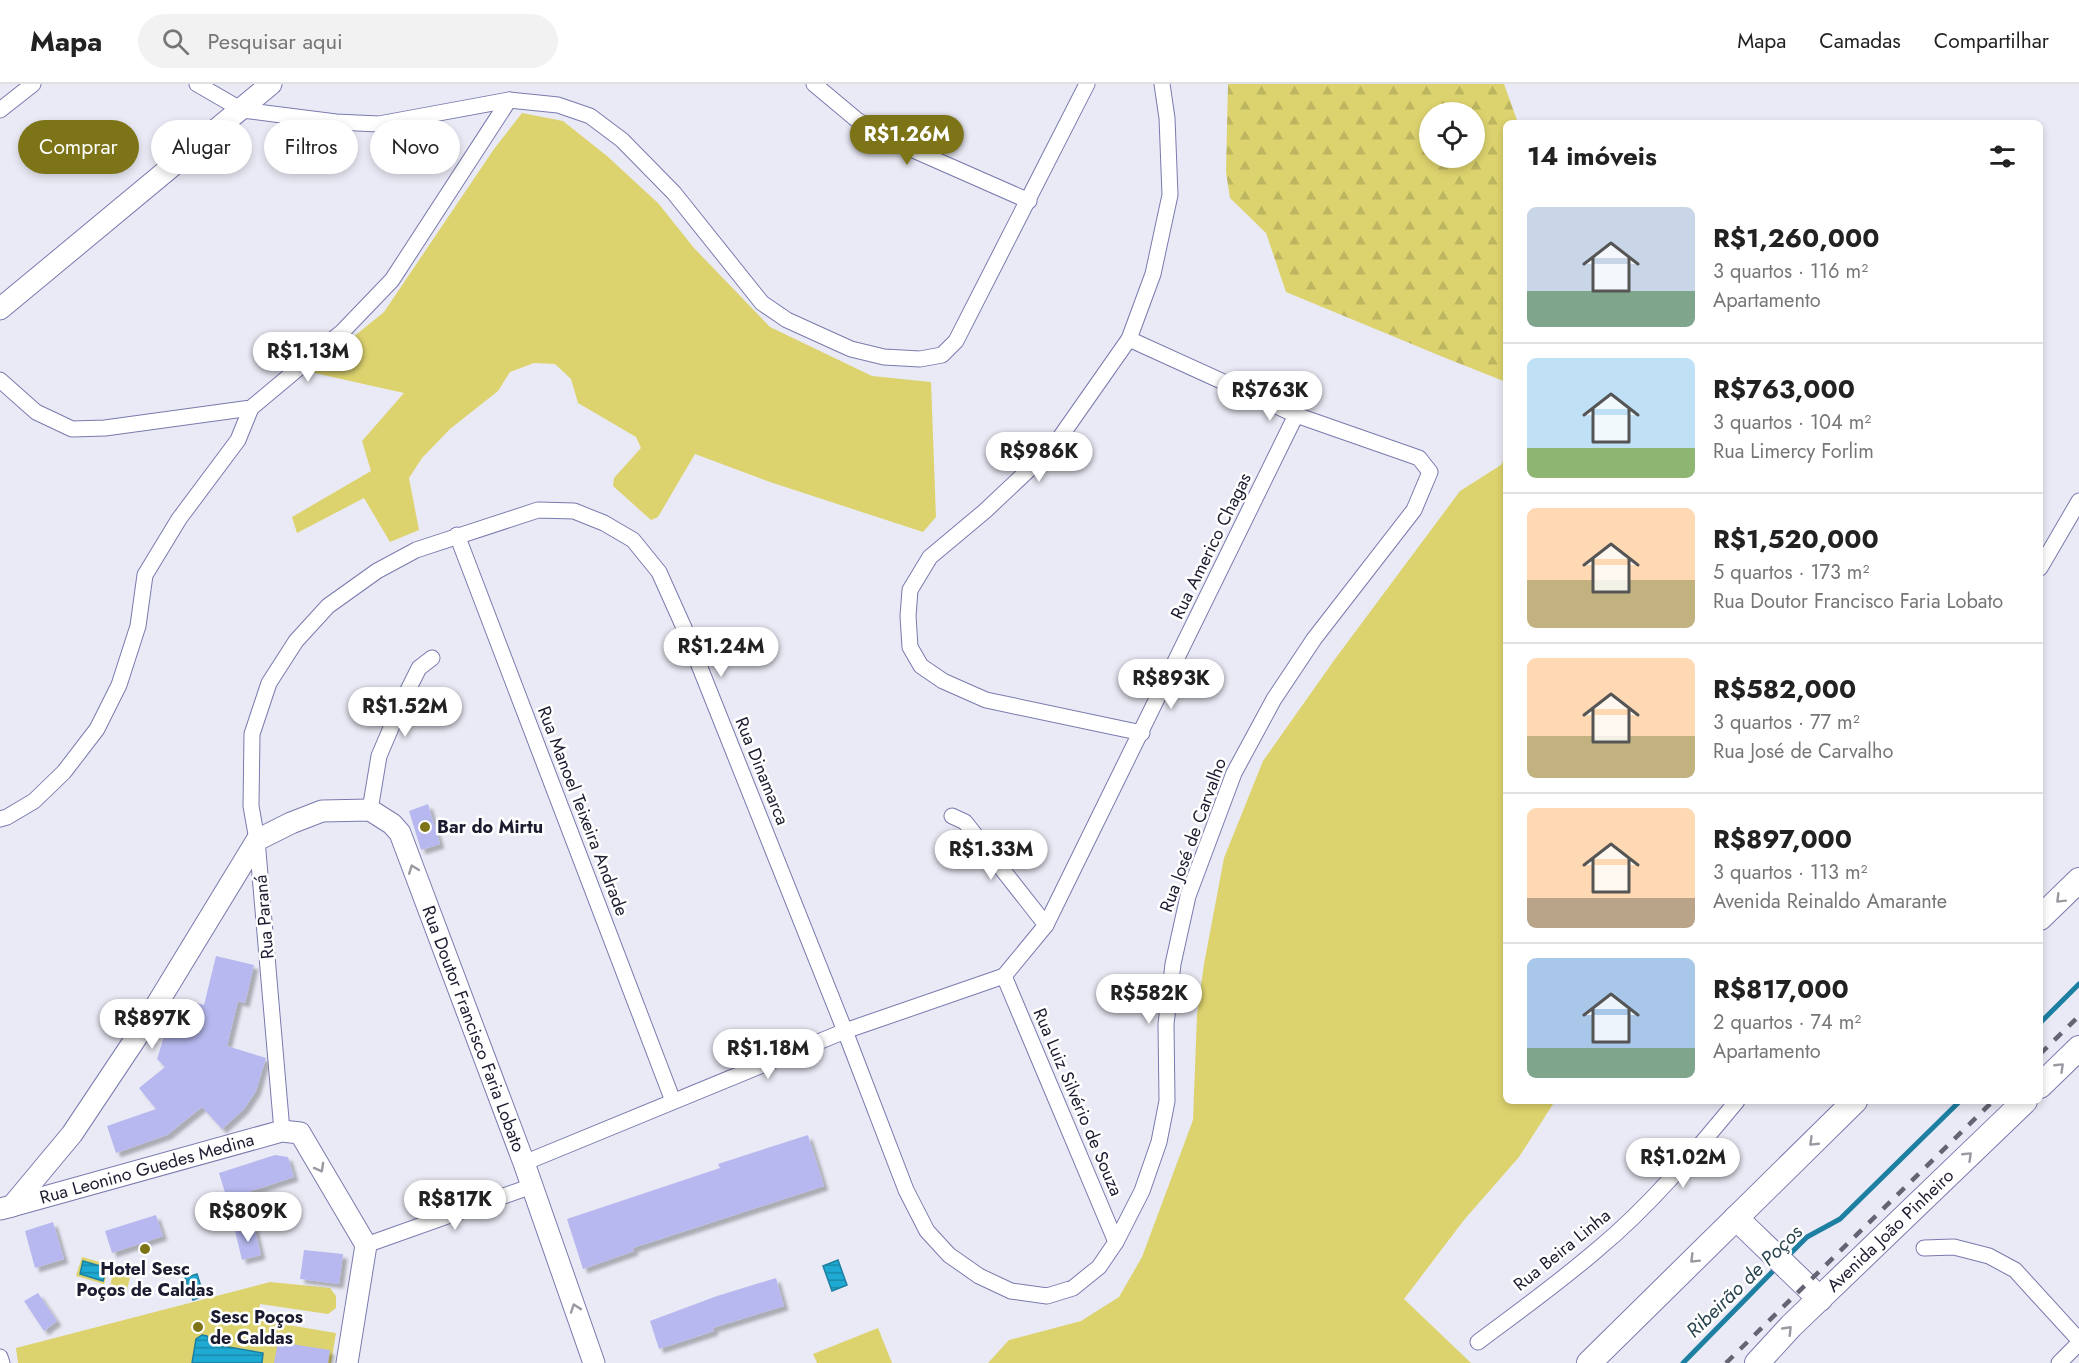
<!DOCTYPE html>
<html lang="pt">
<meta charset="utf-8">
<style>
body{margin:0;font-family:Jost,sans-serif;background:#f2f2f2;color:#222;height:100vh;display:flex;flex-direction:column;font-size:22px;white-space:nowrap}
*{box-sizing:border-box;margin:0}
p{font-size:20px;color:#767676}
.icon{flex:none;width:33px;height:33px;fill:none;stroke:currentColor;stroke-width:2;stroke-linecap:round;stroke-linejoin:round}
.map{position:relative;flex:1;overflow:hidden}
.drawer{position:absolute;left:1503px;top:36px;width:540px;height:984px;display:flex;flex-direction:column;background:#fff;border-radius:9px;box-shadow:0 3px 9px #0003}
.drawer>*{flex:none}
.banner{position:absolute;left:18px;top:36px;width:570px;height:54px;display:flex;gap:12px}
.controls{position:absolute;left:1419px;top:18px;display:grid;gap:12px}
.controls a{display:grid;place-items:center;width:66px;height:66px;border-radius:50%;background:#fff;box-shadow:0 3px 9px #0003;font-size:30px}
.price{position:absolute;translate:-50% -51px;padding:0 14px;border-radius:21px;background:#fff;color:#222;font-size:20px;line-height:39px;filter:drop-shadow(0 2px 3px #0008)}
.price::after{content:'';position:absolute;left:50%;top:36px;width:18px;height:14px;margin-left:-9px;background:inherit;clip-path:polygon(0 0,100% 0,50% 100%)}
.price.on{background:#7d7417;color:#fff}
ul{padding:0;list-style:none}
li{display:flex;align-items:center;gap:18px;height:150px;padding:0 24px}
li+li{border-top:2px solid #e0e0e0}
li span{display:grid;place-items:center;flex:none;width:168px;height:120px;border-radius:9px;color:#555}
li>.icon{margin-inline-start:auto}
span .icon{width:72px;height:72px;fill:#fffc;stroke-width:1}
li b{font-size:26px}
h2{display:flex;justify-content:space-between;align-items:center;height:72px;padding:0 24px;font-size:26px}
.tag{padding:0 21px;border-radius:27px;background:#fff;box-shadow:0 3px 9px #0003;font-size:21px;line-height:54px}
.tag.on{background:#7d7417;color:#fff}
header{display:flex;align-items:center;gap:36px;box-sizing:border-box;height:84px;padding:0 30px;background:#fff;border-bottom:2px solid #e0e0e0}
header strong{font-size:28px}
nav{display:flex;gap:33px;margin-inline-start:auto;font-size:21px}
.search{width:420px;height:54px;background:#f2f2f2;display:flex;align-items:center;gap:15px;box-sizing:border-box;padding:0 21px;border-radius:33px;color:#767676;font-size:22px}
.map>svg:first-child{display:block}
.green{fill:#ddd36e}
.forest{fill:url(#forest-firs);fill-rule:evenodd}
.water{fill:url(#water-rules);stroke:#1d7fa1;stroke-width:1.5}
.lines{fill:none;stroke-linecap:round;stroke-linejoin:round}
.stream{stroke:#1d7fa1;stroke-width:5}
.building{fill:#b7b8ef;filter:url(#shadow)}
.street-casing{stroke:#7a7aae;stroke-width:17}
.secondary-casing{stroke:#7a7aae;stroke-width:23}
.primary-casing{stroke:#7a7aae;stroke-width:26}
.street{stroke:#fff;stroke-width:15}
.secondary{stroke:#fff;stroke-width:21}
.primary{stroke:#fff;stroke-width:24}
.rail{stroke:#646475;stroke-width:4.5;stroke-dasharray:10 10;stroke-linecap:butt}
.oneway{stroke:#9999a2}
.poi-dot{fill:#7d7417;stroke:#fff;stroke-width:2}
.labels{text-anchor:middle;stroke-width:5;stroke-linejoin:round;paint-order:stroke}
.street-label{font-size:18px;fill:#1c1c30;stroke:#fff}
.poi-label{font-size:18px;font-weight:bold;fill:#1c1c30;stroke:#fff;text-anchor:start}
.water-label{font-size:20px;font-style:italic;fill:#2b4650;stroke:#fff}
</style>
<header>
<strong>Mapa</strong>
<div class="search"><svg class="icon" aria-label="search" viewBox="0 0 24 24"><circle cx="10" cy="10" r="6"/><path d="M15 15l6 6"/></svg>Pesquisar aqui</div>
<nav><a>Mapa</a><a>Camadas</a><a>Compartilhar</a></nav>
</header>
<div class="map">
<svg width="2079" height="1279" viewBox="0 0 2079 1279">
<defs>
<pattern id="forest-firs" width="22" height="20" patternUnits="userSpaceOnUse" patternTransform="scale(1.5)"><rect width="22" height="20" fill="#ddd36e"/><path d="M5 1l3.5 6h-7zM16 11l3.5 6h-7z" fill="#bdb560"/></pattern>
<pattern id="water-rules" width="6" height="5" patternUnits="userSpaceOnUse" patternTransform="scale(1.5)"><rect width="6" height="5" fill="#1eaad2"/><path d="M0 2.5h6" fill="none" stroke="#1a8aab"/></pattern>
<filter id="shadow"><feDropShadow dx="4.5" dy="4.5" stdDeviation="1.5" flood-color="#0004"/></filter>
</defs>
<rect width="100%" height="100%" fill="#e9eaf5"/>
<g class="green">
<path d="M522,29L563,37L607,72L658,119L694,164L770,243L872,292L931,298L936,433L923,448L770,398L695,370L658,433L651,436L613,402L614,394L641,364L636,353L578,319L571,295L555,280L534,279L510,288L498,307L450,345L422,374L409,394L419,446L390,458L364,414L297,449L292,433L371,387L362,357L404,309L310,288L384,228L494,65Z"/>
<path d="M1506,371V1017H1555L1519,1073L1464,1136L1404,1215L1471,1279H988L1009,1256L1081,1237L1119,1213L1142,1173L1193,1036L1197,931L1204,880L1224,774L1263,677L1335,575L1460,407L1501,381Z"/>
<path d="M82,1173L110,1181L104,1200L76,1192Z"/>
<path d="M115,1181L132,1185L127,1206L110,1202Z"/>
<path d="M270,1198L330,1204L336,1212V1224L328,1230L260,1220L258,1236L336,1249L331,1279H18L16,1264Z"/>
<path d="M878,1244L892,1279H817L813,1270Z"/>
</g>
<path class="forest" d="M1228,0H1504L1518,39H1506V298L1443,273L1286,208L1266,149L1230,114L1226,88ZM1430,28H1474V74H1430Z"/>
<g class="water">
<path d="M838,1176L847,1201L832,1207L823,1182Z"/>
<path d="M83,1177L107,1184L103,1197L80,1190Z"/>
<path d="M197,1190L204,1212L193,1216L185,1194Z"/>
<path d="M202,1251L207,1252L211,1260L263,1269L262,1279H192L196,1255Z"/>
</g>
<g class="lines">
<g class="stream">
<path d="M2040,939L2079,900"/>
<path d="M1787,1173L1807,1153L1840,1135L1960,1017"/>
<path d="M1683,1279L1778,1182"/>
</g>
</g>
<g class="building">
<path d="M428,720L440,760L421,766L409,727Z"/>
<path d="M216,872L254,881L245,919L238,917L227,962L266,974L256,1007L244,1025L222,1045L202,1023L167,1051L116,1069L107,1042L156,1025L139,1004L165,983L157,975L167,943L189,950L197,919L204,921Z"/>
<path d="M808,1051L824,1102L633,1164L634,1167L583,1185L567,1135L720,1084L718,1080Z"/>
<path d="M275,1071L288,1073L294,1093L227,1115L219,1089Z"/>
<path d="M156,1131L163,1152L112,1169L105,1147Z"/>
<path d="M53,1138L64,1175L35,1184L25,1147Z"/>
<path d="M254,1142L261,1171L242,1176L235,1147Z"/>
<path d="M304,1166L343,1170L339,1200L300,1195Z"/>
<path d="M776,1194L784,1222L713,1244L714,1247L659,1265L650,1237L717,1212Z"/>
<path d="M38,1209L57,1237L44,1247L24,1217Z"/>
<path d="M278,1258L330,1266L328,1279H274Z"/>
</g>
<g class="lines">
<defs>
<g id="street">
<path d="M197,0L242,26L336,38L379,40L509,16L558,21L590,32L622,56L674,109L762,219L787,236L851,265L884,273L920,275L942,271L956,257L1087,0"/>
<path d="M814,0L857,36L895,58L1029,117"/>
<path d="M0,26L33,0"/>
<path d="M0,296L36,328L72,345L105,344L251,324L343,247L392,196L509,16"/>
<path d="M457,451L673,1017"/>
<path d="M2040,484L2079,417"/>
<path d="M1142,649L986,616L943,597L921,582L910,563L908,532L910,506L930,473L985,427L1054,362L1129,255L1153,190L1170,111L1167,34L1162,0"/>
<path d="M370,726L379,672L402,618L419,584L432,574"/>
<path d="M952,732L965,738L1046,841"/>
<path d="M0,735L7,733L34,717L64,688L97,645L119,601L138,542L145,491L179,435L238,356L251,324"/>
<path d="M1004,892L1046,841L1296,331"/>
<path d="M1004,892L1116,1158"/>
<path d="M282,1047L257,756L251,722L252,650L269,599L296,557L328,522L377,487L416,466L538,426L574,427L604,439L633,456L659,488L685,546L845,947L906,1106L927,1147L949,1171L979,1192L1011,1207L1047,1212L1073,1204L1099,1183L1116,1158L1142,1107L1159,1058L1167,1017L1166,940L1173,880L1188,812L1234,689L1274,615L1314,555L1414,426L1430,388L1419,374L1296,331L1129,255"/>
<path d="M524,1079L845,947L1004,892"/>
<path d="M366,1161L532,1102"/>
<path d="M1924,1164L1954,1163L1989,1172L2015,1186L2079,1256"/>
<path d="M1478,1258C1518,1228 1560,1198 1598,1165C1650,1122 1694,1069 1737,1017"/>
<path d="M0,1273L2,1279"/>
<path d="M2059,1279L2079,1259"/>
</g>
<g id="secondary">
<path d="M0,225L271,0"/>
<path id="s1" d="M12,1122L282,1047L300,1049L366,1161L347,1279"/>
<path id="s2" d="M0,1125L12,1122L72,1050L140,948L257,756L291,739L322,727L370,726L392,740L400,749L524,1079L594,1279"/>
</g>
<g id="primary">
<path d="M2040,834L2079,796"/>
<path d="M2040,1002L2079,964"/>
<path d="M1736,1134L1820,1215"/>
<path d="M1589,1279L1855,1017"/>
<path id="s3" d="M1757,1279L1791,1242L2025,1017"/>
</g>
</defs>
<use href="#street" class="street-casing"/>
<use href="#secondary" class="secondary-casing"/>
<use href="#primary" class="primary-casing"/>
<use href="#street" class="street"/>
<use href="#secondary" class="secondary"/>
<use href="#primary" class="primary"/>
<g class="rail">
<path d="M2040,970L2079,932"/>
<path d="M1726,1279L1993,1017"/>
</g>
</g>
<defs><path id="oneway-chevron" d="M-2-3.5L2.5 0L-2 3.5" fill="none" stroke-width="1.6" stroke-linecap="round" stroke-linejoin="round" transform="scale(1.5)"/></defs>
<g class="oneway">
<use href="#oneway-chevron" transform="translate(413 785) rotate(-111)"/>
<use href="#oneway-chevron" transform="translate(2060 815) rotate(135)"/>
<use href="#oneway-chevron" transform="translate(2060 983) rotate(-44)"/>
<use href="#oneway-chevron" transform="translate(1813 1058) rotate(136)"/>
<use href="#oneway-chevron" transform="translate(1968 1072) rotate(-44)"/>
<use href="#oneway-chevron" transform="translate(320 1084) rotate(61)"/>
<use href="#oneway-chevron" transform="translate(1694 1175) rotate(135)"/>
<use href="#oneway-chevron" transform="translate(575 1224) rotate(-109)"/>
<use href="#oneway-chevron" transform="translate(1788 1246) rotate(-46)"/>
</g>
<g class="poi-dot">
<circle cx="425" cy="743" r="6"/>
<circle cx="145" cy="1165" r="6"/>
<circle cx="198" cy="1243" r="6"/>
</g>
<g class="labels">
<g class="street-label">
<text transform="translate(1211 462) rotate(-64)" y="6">Rua Americo Chagas</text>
<text transform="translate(762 687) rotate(68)" y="6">Rua Dinamarca</text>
<text transform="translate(583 727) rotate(69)" y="6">Rua Manoel Teixeira Andrade</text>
<text transform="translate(1193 751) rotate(-70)" y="6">Rua José de Carvalho</text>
<text transform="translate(264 833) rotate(-95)" y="6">Rua Paraná</text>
<text dy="6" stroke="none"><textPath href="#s2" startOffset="820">Rua Doutor Francisco Faria Lobato</textPath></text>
<text transform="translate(1078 1018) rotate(67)" y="6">Rua Luiz Silvério de Souza</text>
<text dy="6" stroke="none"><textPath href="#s1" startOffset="140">Rua Leonino Guedes Medina</textPath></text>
<text dy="6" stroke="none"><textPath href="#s3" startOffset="188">Avenida João Pinheiro</textPath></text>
<text transform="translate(1562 1166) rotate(-39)" y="6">Rua Beira Linha</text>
</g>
<g class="poi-label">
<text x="437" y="749">Bar do Mirtu</text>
<text x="145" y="1191" text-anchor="middle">Hotel Sesc<tspan x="145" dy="21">Poços de Caldas</tspan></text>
<text x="210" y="1239">Sesc Poços<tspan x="210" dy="21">de Caldas</tspan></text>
</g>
<g class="water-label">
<text transform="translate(1744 1197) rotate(-44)" y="7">Ribeirão de Poços</text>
</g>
</g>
</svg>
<div class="controls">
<a><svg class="icon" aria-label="locate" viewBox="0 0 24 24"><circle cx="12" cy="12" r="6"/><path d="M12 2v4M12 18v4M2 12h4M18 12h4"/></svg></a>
</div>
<b class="price on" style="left:907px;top:82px">R$1.26M</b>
<b class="price" style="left:308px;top:299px">R$1.13M</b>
<b class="price" style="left:1270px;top:338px">R$763K</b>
<b class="price" style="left:1039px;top:399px">R$986K</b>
<b class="price" style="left:721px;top:594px">R$1.24M</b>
<b class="price" style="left:1171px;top:626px">R$893K</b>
<b class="price" style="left:405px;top:654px">R$1.52M</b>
<b class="price" style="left:991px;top:797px">R$1.33M</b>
<b class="price" style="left:1149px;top:941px">R$582K</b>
<b class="price" style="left:152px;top:966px">R$897K</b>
<b class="price" style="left:768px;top:996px">R$1.18M</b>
<b class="price" style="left:1683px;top:1105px">R$1.02M</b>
<b class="price" style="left:455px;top:1147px">R$817K</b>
<b class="price" style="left:248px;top:1159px">R$809K</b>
<div class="banner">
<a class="tag on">Comprar</a>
<a class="tag">Alugar</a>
<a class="tag">Filtros</a>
<a class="tag">Novo</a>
</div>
<section class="drawer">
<h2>14 imóveis<svg class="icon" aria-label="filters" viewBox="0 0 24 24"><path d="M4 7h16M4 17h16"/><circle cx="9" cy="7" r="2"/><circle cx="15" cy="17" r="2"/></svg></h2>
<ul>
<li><span style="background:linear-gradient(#c9d6e8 70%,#7fa58c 0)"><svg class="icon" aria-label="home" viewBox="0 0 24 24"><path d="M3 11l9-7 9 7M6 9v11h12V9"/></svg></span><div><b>R$1,260,000</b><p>3 quartos · 116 m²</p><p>Apartamento</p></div></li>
<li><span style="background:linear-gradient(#bfe0f5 75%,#8fb573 0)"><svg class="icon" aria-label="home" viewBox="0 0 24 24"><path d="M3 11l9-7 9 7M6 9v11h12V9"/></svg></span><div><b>R$763,000</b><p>3 quartos · 104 m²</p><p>Rua Limercy Forlim</p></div></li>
<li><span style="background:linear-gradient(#ffd9b3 60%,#c2b280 0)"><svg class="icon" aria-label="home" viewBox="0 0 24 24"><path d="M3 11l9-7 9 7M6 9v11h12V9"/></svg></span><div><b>R$1,520,000</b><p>5 quartos · 173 m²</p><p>Rua Doutor Francisco Faria Lobato</p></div></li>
<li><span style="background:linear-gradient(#ffd9b3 65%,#c2b280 0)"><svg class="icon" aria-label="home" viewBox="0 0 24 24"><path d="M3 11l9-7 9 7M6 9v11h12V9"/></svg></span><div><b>R$582,000</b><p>3 quartos · 77 m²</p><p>Rua José de Carvalho</p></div></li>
<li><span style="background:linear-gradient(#ffd9b3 75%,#b9a48a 0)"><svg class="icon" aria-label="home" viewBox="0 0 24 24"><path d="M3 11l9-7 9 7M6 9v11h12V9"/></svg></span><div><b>R$897,000</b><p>3 quartos · 113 m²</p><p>Avenida Reinaldo Amarante</p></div></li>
<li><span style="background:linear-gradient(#a9c7e8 75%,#7fa58c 0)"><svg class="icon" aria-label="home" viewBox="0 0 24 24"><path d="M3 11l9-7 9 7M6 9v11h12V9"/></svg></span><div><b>R$817,000</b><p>2 quartos · 74 m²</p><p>Apartamento</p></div></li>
</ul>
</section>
</div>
